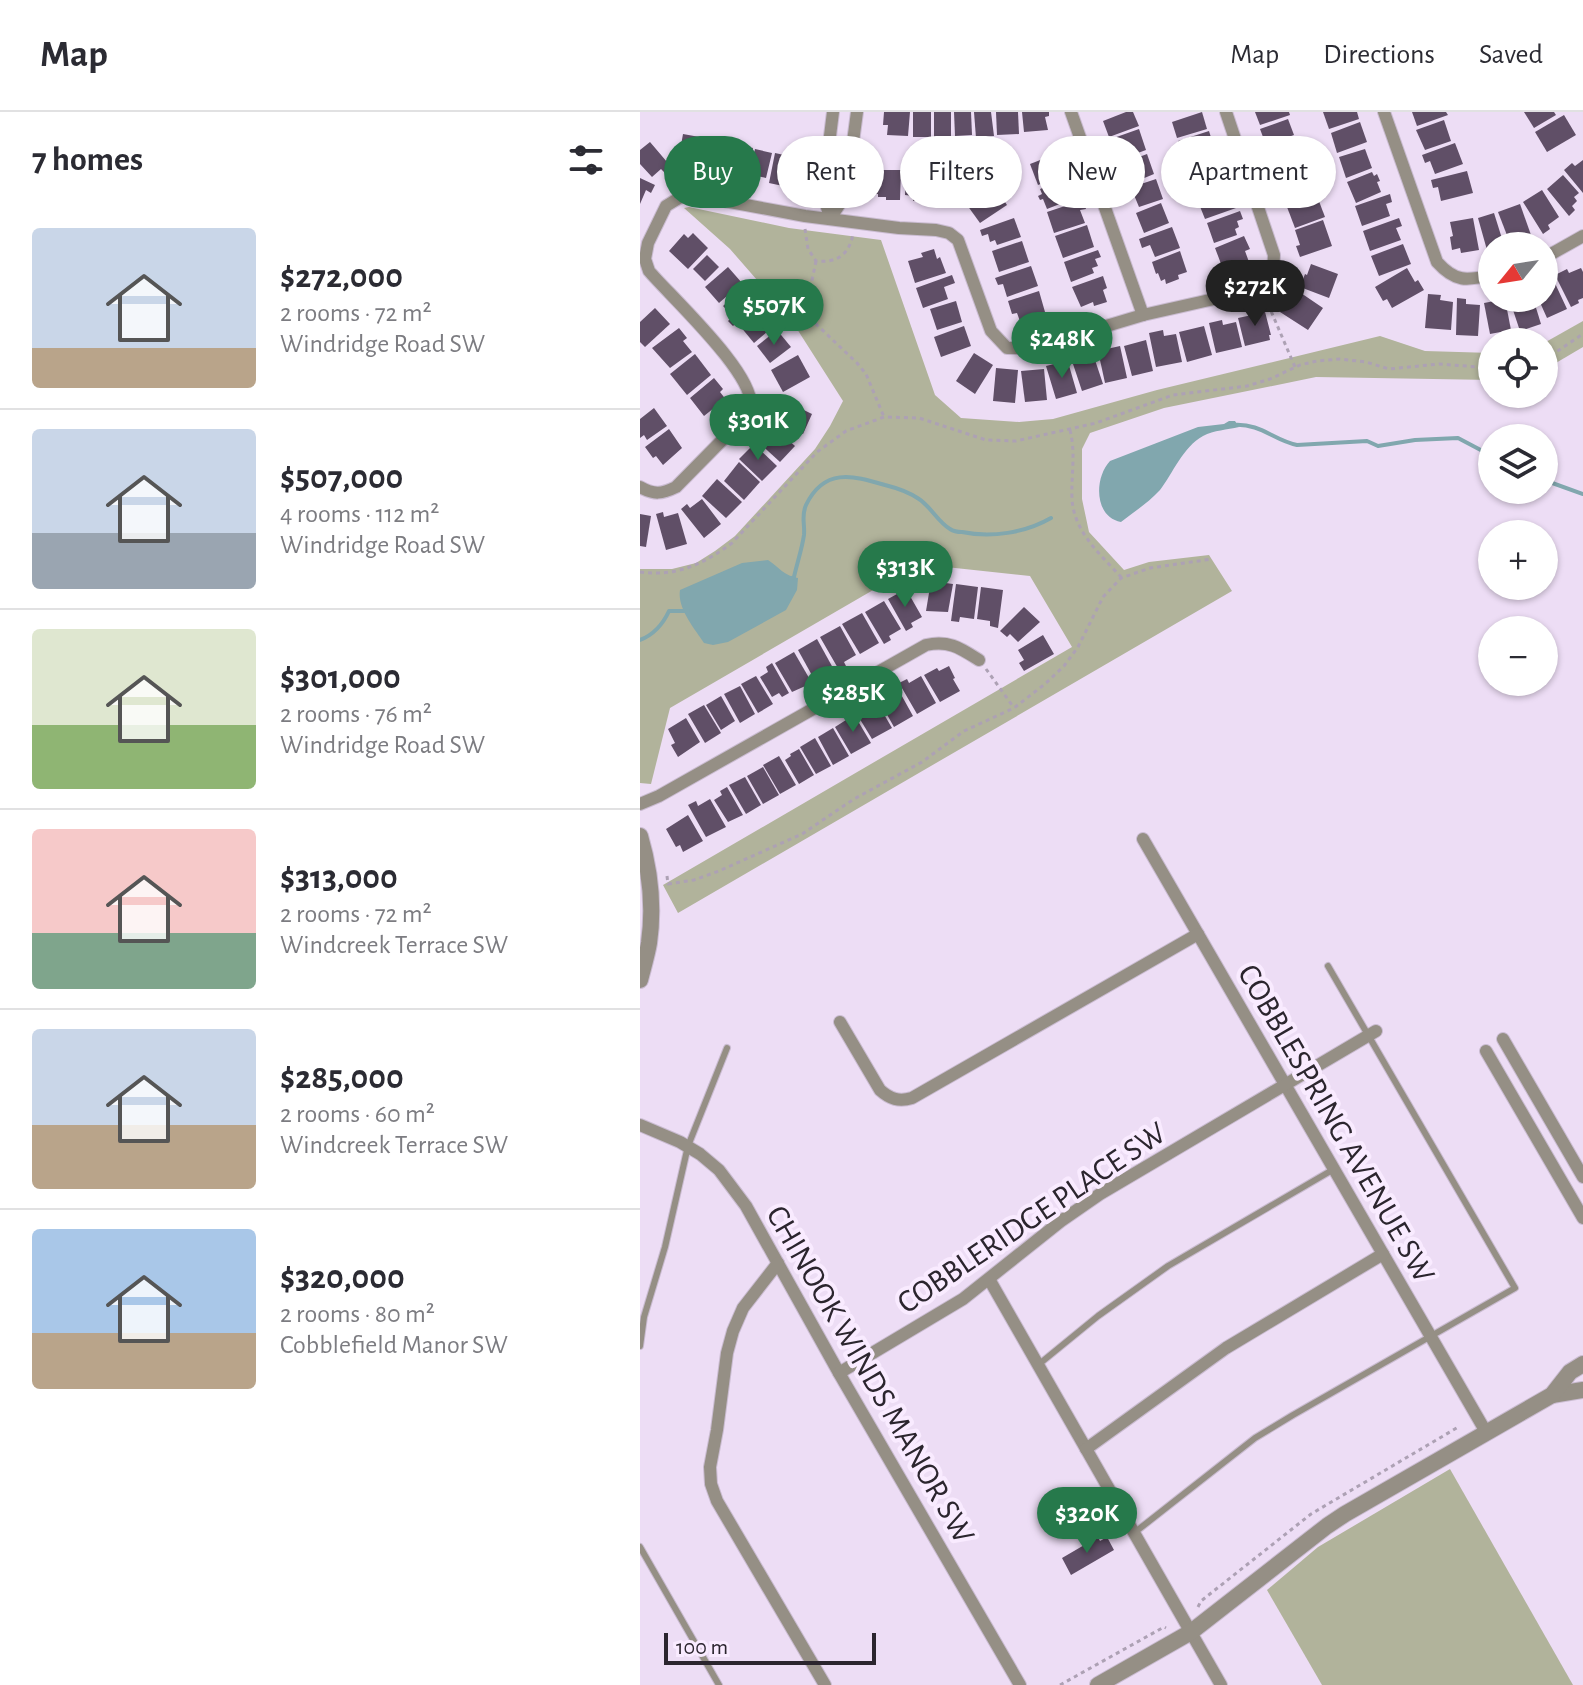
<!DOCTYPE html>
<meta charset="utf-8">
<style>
body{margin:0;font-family:"Alegreya Sans",sans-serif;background:#f2f2f3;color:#2b2b33;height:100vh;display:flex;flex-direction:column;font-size:30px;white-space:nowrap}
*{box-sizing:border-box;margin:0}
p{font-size:26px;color:#7c7c81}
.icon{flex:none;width:44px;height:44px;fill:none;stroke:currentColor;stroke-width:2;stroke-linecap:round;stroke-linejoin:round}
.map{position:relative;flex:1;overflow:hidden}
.sheet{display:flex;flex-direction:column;background:#fff;width:640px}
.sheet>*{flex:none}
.guide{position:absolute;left:24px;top:24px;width:760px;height:72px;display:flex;gap:16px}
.needle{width:52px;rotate:240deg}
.tools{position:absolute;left:838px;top:120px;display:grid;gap:16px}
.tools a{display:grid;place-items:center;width:80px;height:80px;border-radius:50%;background:#fff;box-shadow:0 2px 6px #0004;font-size:40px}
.scale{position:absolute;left:24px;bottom:20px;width:212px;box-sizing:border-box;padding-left:8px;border:4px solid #2b252e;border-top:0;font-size:22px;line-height:28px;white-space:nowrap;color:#2b252e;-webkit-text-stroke:6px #f9ebff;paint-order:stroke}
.price{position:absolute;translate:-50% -68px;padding:0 18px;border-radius:28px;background:#26794b;color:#fff;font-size:26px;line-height:52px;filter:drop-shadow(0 2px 4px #0008)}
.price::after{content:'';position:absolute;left:50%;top:48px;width:24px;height:18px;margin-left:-12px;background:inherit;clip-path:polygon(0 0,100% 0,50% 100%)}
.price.selected{background:#222;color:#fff}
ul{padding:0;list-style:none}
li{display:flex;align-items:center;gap:24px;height:200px;padding:0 32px}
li+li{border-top:2px solid #e1e1e2}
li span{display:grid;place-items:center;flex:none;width:224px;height:160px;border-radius:8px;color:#555}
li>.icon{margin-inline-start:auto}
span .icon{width:96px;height:96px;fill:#fffc;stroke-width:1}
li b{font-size:34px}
h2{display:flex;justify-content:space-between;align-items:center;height:96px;padding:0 32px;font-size:34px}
.chip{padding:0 28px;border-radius:36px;background:#fff;box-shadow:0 2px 6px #0004;font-size:28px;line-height:72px}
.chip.selected{background:#26794b;color:#fff}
header{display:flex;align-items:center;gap:48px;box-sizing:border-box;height:112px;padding:0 40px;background:#fff;border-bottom:2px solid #e1e1e2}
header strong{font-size:38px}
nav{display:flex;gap:44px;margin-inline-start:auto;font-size:28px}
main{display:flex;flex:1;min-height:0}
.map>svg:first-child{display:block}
.green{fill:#b1b39b}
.water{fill:#81a7ae}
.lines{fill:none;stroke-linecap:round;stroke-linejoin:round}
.stream{stroke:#81a7ae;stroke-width:4}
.building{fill:#604f67}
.service-casing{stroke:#cabcd1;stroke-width:8}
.minor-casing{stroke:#cabcd1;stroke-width:14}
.tertiary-casing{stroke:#cabcd1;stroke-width:18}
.path{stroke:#ada1b4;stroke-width:3;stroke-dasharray:4 4;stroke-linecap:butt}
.service{stroke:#958f85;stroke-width:6}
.minor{stroke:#958f85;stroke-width:12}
.tertiary{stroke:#958f85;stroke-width:16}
.labels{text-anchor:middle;stroke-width:8;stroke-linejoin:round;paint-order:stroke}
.street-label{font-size:32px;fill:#2b252e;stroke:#f9ebff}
</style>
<header>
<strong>Map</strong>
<nav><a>Map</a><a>Directions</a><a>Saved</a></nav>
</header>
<main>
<section class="sheet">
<h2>7 homes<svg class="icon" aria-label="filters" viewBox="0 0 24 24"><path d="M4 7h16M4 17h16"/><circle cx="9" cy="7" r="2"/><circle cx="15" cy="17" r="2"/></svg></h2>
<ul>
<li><span style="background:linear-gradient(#c9d6e8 75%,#b9a48a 0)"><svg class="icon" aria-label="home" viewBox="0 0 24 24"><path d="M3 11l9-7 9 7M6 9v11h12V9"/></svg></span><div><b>$272,000</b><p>2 rooms · 72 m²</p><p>Windridge Road SW</p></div></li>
<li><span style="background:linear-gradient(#c9d6e8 65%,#9aa5b1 0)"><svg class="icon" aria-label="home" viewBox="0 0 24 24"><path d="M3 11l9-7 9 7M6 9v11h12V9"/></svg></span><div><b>$507,000</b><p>4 rooms · 112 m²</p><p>Windridge Road SW</p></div></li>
<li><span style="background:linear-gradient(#dfe7d0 60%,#8fb573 0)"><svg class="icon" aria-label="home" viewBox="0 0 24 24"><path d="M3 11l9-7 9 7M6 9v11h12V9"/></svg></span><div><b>$301,000</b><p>2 rooms · 76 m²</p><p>Windridge Road SW</p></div></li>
<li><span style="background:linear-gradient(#f6c9c9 65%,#7fa58c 0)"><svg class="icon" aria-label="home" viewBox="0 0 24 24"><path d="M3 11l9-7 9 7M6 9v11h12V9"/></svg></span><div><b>$313,000</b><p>2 rooms · 72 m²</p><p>Windcreek Terrace SW</p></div></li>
<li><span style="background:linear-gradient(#c9d6e8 60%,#b9a48a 0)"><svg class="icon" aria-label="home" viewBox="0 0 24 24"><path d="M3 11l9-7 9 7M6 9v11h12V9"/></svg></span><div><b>$285,000</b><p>2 rooms · 60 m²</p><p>Windcreek Terrace SW</p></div></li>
<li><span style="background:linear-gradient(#a9c7e8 65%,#b9a48a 0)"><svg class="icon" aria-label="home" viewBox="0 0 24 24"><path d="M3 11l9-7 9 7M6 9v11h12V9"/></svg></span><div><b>$320,000</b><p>2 rooms · 80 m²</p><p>Cobblefield Manor SW</p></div></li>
</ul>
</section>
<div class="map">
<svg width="943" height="1573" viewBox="0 0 943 1573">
<rect width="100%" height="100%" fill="#edddf5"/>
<g class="green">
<path d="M49,95L149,116L241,128L295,283L321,306L379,310L413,307L517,278L740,224L785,239L852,241V268L676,265L524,296L450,321L442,337V387L449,420L484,458L509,450L569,443L592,479L38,801L23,773L432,535L390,464L278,452L30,596L11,672L0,671V457H32L56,451L75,439L95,424L175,337L190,314L203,289L150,206L90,137L44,96Z"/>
<path d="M943,209V235L904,258V231Z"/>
<path d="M810,1357L933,1573H682L627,1478L678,1435Z"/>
</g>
<g class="water">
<path d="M589,309H595L599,315C587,318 574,318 563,324C543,335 533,361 520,378C509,390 494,400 481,410C454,405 454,366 470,349L558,315L584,312Z"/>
<path d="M128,448C139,455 144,464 158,466L157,478L146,498L88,530L73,533L64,531C54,516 37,496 40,478L102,451Z"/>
</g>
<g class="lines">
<g class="stream">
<path d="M593,313C621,311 633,328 657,333L727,329L738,334L775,328L818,326L852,344"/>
<path d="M904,368L943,382"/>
<path d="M150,467L154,465C157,451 162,437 164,423C165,412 161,404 166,393C184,356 212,363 245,373C257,376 269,380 279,387C291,395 298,410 310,417C313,419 319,420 322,420C351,426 385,421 411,406"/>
<path d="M0,528C13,523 23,512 29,499H48"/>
</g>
</g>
<g class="building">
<path d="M244,0H270L268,24L247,23L248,13H243Z"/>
<rect x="273" y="0" width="18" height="25"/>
<rect x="294" y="0" width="17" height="25"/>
<path d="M314,0H331L332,23L315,24Z"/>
<path d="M334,0H351L354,24L336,26Z"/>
<path d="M356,0H378L379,22L357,23Z"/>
<path d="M382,0H409V4L405,5L408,18L384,20Z"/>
<path d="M486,0H493L499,14L469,25L463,9Z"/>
<path d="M562,0L567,17L537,26L532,10Z"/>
<path d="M615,0H649L650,3L620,13Z"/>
<path d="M683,0H717L719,7L689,17Z"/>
<path d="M772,0H806L808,3L777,14Z"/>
<path d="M884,0H914L916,3L894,16Z"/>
<path d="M924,3L936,23L907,40L895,20Z"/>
<path d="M648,7L654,23L626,33L620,17Z"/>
<path d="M804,8L811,29L785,38L776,18Z"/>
<path d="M720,10L727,30L697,41L691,21Z"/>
<path d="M499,17L506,38L476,49L468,28Z"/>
<path d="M569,19L574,35L544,46L538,29Z"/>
<path d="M43,22L65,26L61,51L53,49L52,53L46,52L44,57L37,56Z"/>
<path d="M71,25L92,31L83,67L75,65L76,59L63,55Z"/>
<path d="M657,25L663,41L632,52L627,35Z"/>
<path d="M10,30L33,57L27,63L21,57L12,65L0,52V38Z"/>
<path d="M815,31L823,52L795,62L790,49L785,51L782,43Z"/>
<path d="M95,32L113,36L106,66L88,62Z"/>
<path d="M115,37L132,41L126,66L117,64L116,69L108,67Z"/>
<path d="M725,37L732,56L706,66L699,45Z"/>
<path d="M570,39L573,47L577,45L580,54L550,65L546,48Z"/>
<path d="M421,40L429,61L398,73L390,52Z"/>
<path d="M135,41L158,46L155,60L158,61L156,72L144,69L143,74L129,71Z"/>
<path d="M507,42L514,62L485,74L478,53Z"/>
<path d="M662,45L668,61L640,72L637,63L640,62L637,54Z"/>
<path d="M943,48V81L924,58L932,51L935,54Z"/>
<path d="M581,56L588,72L557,84L551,68Z"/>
<path d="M275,57H282L281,89H273V84L265,83L266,58L275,59Z"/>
<path d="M285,57H302L301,91L284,90Z"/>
<path d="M319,57L335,65L321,95L305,87Z"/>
<path d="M240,58H261L260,88H246V85H238V82H234L235,68H240Z"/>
<path d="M827,59L833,81L801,89L798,75L793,76L791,68Z"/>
<path d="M732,60L734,64L737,62L740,69L737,70L741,80L716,91L707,70Z"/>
<path d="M923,63L939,81L934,85L937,89L932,94L935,98L929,104L907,77Z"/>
<path d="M433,64L436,72L430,74L433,81L428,83L430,88L407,97L403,87L400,88L398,84L402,82L400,77Z"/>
<path d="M670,64L676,80L647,90L641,75Z"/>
<path d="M0,66L15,73L11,81L6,78L0,92Z"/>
<path d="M516,67L523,87L499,95L494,83L486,86L483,78Z"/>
<path d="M355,75L367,93L340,111L327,93Z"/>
<path d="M588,76L596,96L565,107L557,87Z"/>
<path d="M902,78L919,105L908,113L910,117L903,122L883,90Z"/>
<path d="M750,82L752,90L746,92L750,104L722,114L715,94Z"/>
<path d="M677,84L685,105L655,116L647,95Z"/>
<path d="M443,88L446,97L440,98L445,111L414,121L407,100Z"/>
<path d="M521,91L529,111L504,121L496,101Z"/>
<path d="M880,92L891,123L870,131L858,100Z"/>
<path d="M600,99L603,107L597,109L599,115L595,117L597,123L574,131L567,111Z"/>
<path d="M854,101L864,133L852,134V136L847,138L838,106Z"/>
<path d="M374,106L381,125L357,133L355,128L350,130L348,122L342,124L340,118Z"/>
<path d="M759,106L762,114L756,116L761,128L730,139L723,119Z"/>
<path d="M833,106L839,138L821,141L820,136L812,138L810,125L813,124L810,110Z"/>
<path d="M683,108L692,134L660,145L656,134L660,133L655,118Z"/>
<path d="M447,113L454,135L423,146L415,124Z"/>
<path d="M532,115L540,136L515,145L510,133L502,136L499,127Z"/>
<path d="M53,121L68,136L48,157L29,139L44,122L48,126Z"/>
<path d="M604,124L610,137L605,139L609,150L597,155L595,152L583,157L575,136Z"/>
<path d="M382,129L389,150L359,160L352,139Z"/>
<path d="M763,132L771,152L739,164L731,144Z"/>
<path d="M294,137L297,147L300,145L306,161L275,171L268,149L283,145L281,141Z"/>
<path d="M458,138L461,145L455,147L458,154L452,156L454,161L431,170L424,150Z"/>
<path d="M540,139L547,160L538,163L539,167L526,172L525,167L521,169L518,161L516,162L512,150Z"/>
<path d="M67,143L79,155L65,169L53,157Z"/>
<path d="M671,152L698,162L689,186L660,175L665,162L667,163Z"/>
<path d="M391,154L398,174L367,185L363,172L358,173L355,166Z"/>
<path d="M88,155L102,171L79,191L65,175Z"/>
<path d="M767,156L775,170L778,168L784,178L752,196L747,187L743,189L735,175Z"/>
<path d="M941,156L943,160V186L938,188L939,191L931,195L915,163L927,157L929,161Z"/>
<path d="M312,163L315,171L304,175L308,187L283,196L276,176Z"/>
<path d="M463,164L467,176L463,178L467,190L454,194L453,190L441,195L432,175Z"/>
<path d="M913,167L927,197L907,206L898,186H904V172Z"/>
<path d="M105,175L119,190L93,214L88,209L93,204L83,194Z"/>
<path d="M399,179L405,200L392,204L393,208L381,212L377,201L372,202L368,189Z"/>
<path d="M658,179L683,196L668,218L640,200L647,188L651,191Z"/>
<path d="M788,182L801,183L800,188L813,190L811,218L785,216Z"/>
<path d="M817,186L826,187V192L840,193L838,224L816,223Z"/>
<path d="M869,186H893L901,212L880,219Z"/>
<path d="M865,187L871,218L850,222L844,191Z"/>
<path d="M316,189L322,210L297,218L290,197Z"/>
<path d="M15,196L30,212L5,235L0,230V210Z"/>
<path d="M121,196L135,213L114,231L100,214Z"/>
<path d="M624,196L631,223H629L630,228L605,234L598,206L612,203L611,199Z"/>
<path d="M582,208L583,213L596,210L602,235L576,241L569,211Z"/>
<path d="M324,214L331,234L301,245L294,225Z"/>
<path d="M564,214L572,243L547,250L539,220Z"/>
<path d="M39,216L47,226L43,229L52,240L30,256L12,236Z"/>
<path d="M137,218L151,235L130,251L117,234Z"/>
<path d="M523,218L524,224L536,222L542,250L516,255L509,221Z"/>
<path d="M506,228L513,259L492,264L484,234Z"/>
<path d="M480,234L487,266L465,271L458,239Z"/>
<path d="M334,241L353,253L335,282L316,269Z"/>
<path d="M55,242L71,263L47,283L30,262Z"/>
<path d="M453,242L463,272L442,279L432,249Z"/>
<path d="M158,243L170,265L143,280L131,258Z"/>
<path d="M428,250L437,281L416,287L406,254L414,252V254Z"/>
<path d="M356,256L378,258L375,291L353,289Z"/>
<path d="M404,257L407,288L385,290L381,259Z"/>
<path d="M74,266L83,277L80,280L87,289L76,298L74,296L64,304L50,286Z"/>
<path d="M139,286L172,302L163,322L135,309L140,297L135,294Z"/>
<path d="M14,296L27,314L7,328L4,323L0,326V307Z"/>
<path d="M130,312L155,334L140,350L116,328Z"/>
<path d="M29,317L42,336L23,353L16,344L13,346L5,335Z"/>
<path d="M114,332L137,354L122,369L99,347Z"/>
<path d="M99,350L120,370L104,388L84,369Z"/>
<path d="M77,367L102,390L86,406L62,384Z"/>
<path d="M62,387L81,412L64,426L41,397L47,392L50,396Z"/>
<path d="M23,400L24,405L38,401L47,432L26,438L16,402Z"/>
<path d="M0,402L11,404L6,435L0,434Z"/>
<path d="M291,469L313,472L308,500L286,499Z"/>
<path d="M316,472L338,475L334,507L320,505L319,510L311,509Z"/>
<path d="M341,475L363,478L358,516L350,514V509L337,507Z"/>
<path d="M266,477L282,505L271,511L273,515L266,519L248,487Z"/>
<path d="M244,489L261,517L249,524L251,528L244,532L225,500Z"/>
<path d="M384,495L400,510L378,530L370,522L367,525L360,519Z"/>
<path d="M222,501L239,531L220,542L202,512Z"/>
<path d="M200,514L216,543L204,550L206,554L199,558L180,525Z"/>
<path d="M403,523L414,542L384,559L379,551L384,548L378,538Z"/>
<path d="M177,527L193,556L174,567L158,538Z"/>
<path d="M154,540L172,571L152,580L135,551Z"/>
<path d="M132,551L149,581L142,585L139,581L132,585L120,565L128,560L126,555Z"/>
<path d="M309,554L315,566L313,567L320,579L300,590L284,563L297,556L299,559Z"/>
<path d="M116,564L133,592L118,601L101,572Z"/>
<path d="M281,564L296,591L277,602L259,571L267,567L269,571Z"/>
<path d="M100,574L115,602L100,611L84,582Z"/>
<path d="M258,577L273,604L254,615L236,583L245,578L248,583Z"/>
<path d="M81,584L95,609L81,618L66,593Z"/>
<path d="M238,592L252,616L232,627L218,604Z"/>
<path d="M64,593L81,621L65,631L48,602Z"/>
<path d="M212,599L231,631L211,642L195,615L206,608L204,604Z"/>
<path d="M46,606L60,630L38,645L31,633L35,631L28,617Z"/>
<path d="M193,616L209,644L193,653L178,625Z"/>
<path d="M175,626L191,654L176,662L160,635Z"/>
<path d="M159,637L174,663L159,672L145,648L151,644L150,642Z"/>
<path d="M139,644L156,673L140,682L123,653Z"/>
<path d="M123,655L139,683L123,692L107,664Z"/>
<path d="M105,665L121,693L106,702L89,673Z"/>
<path d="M87,675L103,703L88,710L74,688L82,683L80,679Z"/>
<path d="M70,687L86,715L66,725L48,693L56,689L58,694Z"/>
<path d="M48,703L63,729L43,740L40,733L36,735L26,717Z"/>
<path d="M458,1425L460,1429L467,1425L474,1438L431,1463L422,1446Z"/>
</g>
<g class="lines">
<defs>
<g id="service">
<path d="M0,1234L4,1205L25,1135L48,1034L87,936"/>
<path d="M398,1253L458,1204L528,1154L694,1057"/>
<path d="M494,1421L615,1326L653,1303L875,1176L688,854"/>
<path d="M0,1435L79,1573"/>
</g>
<g id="minor">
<path d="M431,0L503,203"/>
<path d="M744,0L797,150C815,170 826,169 852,163"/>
<path d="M190,107L206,82L217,0"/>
<path d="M190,107L183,80L193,0"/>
<path d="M904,146L943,124"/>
<path d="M0,375C14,383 22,382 36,375L103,307C103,307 109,298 110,297C120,266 29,183 9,159L5,147L8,131L26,94L39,86L52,83L165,104L259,116L296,118L309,121L318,128L351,219L367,236H393L503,203L614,178L633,161L634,143L586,0"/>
<path d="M0,692L19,684L286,533C309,528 320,536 339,548"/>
<path d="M503,727L846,1320"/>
<path d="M200,910L240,978C250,987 259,990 272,986L558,822"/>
<path d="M863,927L943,1065"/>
<path d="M846,939L943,1106"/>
<path d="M0,1013L40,1030L60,1042L79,1058L106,1094L199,1261L380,1573"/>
<path d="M138,1151L103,1196L93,1219L87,1241L77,1318L70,1355L71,1372L77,1389L185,1573"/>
<path d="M349,1167L581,1573"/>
<path d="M199,1261L323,1187L421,1109L460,1082L736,919"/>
<path d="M446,1337L586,1236L743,1142"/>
</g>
<g id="tertiary">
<path d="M0,724C10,758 14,796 9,831C7,843 3,856 0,868"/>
<path d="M912,1283L943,1278"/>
<path d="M458,1573L551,1520L687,1414L705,1402L912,1283L930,1260L943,1252"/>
</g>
</defs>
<use href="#service" class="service-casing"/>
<use href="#minor" class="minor-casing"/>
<use href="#tertiary" class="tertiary-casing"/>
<g class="path">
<path d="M165,117L168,137L176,149C197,151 209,143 213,122"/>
<path d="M176,149C172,170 164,194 177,213L217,251L226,262L244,305"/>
<path d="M625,185L655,255"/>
<path d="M904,248L943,222"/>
<path d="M430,318C436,342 431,362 432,387C434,420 460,442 481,465"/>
<path d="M0,460C36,465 64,452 92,431L177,340L206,319L244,305L279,306L346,328L376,329L456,311L533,283L607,274L630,267L660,253L677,249L700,247L726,250L749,257L799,252L852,256"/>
<path d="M346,557L374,596"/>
<path d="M27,764L28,772L54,768L79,759L162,722L214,687L282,650L324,619L374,596L405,572L424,554L438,535L463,485L481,466L510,456L572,447"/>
<path d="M558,1495L561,1489L671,1402L820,1314"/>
<path d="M420,1573L524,1515L526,1516"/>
</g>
<use href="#service" class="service"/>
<use href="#minor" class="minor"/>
<use href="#tertiary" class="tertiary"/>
</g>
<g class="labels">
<g class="street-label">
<text transform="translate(697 1011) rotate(60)" y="11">COBBLESPRING AVENUE SW</text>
<text transform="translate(391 1105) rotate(-34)" y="11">COBBLERIDGE PLACE SW</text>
<text transform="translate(231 1262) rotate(60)" y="11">CHINOOK WINDS MANOR SW</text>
</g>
</g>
</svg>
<div class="tools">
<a><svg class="needle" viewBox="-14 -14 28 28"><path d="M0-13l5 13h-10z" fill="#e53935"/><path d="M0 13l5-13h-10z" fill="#7c7c81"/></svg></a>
<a><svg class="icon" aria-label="locate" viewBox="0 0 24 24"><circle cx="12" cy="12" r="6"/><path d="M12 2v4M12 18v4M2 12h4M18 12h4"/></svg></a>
<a><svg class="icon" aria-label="layers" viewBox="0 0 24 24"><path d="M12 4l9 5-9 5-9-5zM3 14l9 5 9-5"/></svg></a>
<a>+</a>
<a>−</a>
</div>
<div class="scale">100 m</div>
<b class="price selected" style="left:615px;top:216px">$272K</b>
<b class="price" style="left:134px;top:235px">$507K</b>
<b class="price" style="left:422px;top:268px">$248K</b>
<b class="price" style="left:118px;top:350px">$301K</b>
<b class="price" style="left:265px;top:497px">$313K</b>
<b class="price" style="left:213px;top:622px">$285K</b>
<b class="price" style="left:447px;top:1443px">$320K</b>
<div class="guide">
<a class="chip selected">Buy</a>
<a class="chip">Rent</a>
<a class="chip">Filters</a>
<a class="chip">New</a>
<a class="chip">Apartment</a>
</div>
</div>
</main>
